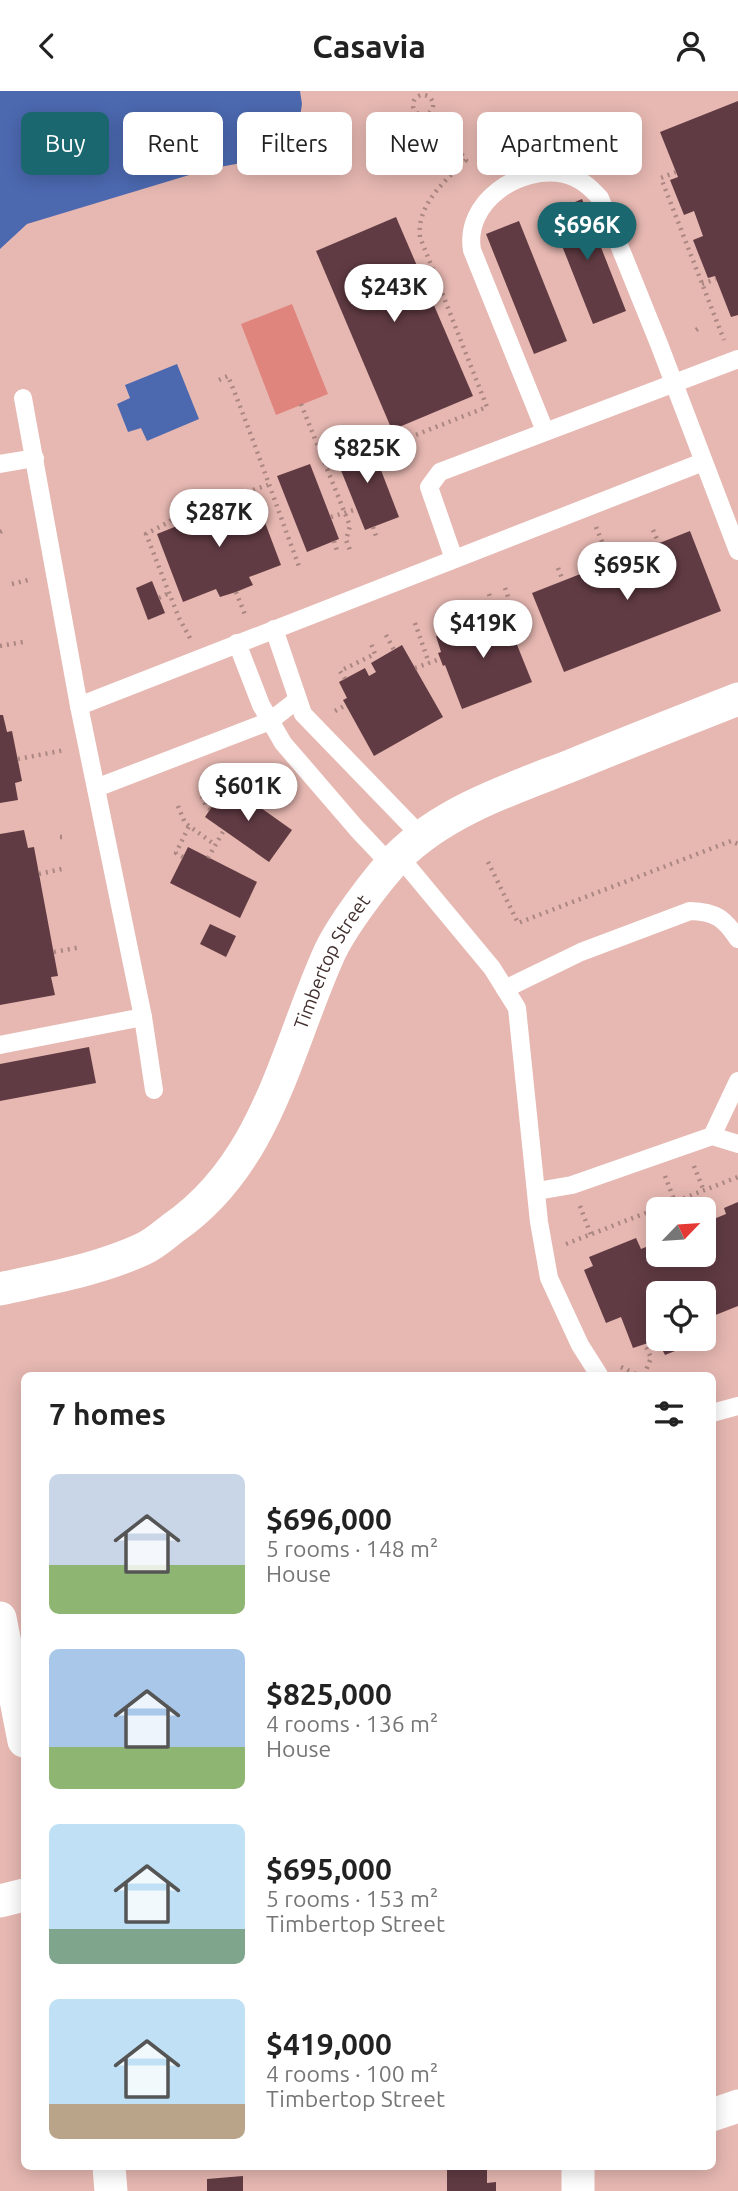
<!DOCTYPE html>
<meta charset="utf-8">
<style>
body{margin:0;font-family:Ubuntu,sans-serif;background:#f2f2f2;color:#222;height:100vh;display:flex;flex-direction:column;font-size:26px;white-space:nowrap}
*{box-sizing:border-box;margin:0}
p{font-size:23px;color:#767676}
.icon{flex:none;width:38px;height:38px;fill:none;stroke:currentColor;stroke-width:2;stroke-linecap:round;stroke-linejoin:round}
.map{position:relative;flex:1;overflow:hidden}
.details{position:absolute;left:21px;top:1281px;width:695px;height:798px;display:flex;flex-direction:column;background:#fff;border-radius:10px;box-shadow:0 4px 18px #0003}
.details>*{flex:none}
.top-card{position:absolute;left:21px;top:21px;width:696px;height:63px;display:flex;gap:14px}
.needle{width:46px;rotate:65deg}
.tools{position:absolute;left:646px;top:1106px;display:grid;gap:14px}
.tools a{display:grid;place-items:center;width:70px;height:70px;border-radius:10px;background:#fff;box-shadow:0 4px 18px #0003;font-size:35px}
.price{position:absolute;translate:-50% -60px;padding:0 16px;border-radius:24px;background:#fff;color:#222;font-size:23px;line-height:46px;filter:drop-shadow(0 2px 4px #0008)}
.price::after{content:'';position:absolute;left:50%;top:42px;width:21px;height:16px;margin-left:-10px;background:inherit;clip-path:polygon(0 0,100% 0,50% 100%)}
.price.on{background:#1b676f;color:#fff}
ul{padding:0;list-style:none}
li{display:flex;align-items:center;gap:21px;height:175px;padding:0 28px}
li span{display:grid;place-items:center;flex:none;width:196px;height:140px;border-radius:10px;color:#555}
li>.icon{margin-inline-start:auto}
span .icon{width:84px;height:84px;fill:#fffc;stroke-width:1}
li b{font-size:30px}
h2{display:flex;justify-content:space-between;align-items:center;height:84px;padding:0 28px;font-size:30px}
.chip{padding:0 24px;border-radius:10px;background:#fff;box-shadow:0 4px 18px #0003;font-size:24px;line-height:63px}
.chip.on{background:#1b676f;color:#fff}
header{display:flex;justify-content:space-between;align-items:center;height:91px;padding:0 28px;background:#fff;font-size:32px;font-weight:700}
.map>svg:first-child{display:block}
.green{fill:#e0857d}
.water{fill:#4c69b0}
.building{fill:#613b43;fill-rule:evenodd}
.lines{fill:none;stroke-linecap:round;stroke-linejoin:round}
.path{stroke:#ab8682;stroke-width:4.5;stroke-dasharray:2 5;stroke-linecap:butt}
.lane{stroke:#fff;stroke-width:18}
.street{stroke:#fff;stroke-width:33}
.labels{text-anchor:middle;stroke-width:7;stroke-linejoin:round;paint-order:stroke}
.street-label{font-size:19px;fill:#42302e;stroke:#e7b8b2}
</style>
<header><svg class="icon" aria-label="back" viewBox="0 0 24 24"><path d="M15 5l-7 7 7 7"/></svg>Casavia<svg class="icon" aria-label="person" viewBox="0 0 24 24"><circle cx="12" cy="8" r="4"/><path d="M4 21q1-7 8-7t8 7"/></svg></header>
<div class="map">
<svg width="738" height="2100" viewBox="0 0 738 2100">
<rect width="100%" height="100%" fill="#e7b8b2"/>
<path class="green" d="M292,213L328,303L276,324L241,233Z"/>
<g class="water">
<path d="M0,0H300L302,13L298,39L277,61L252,70L209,78L27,133L0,158Z"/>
<path d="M177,273L199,328L147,350L141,337L128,341L117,313L130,307L125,294Z"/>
</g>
<g class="building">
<path d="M738,10V224L731,226L715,185L708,187L693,149L703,145L694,120L684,124L670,89L678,86L660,41Z"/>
<path d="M582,108L626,220L593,233L549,122Z"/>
<path d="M396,126L473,305L392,339L316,160Z"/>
<path d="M519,130L567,250L534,263L486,143Z"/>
<path d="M369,348L399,426L365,439L334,362Z"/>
<path d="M310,373L339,448L307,461L277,385Z"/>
<path d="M255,405L281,474L249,486L253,494L236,501L220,506L216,498L183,511L157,443L187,431L185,425L222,411L224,416Z"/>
<path d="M690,440L721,520L564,581L532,502Z"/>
<path d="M152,490L165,522L148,529L136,497Z"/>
<path d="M503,519L532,591L462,618L445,574L443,575L438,562L441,561L436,545L465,534L468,542L475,539L472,531Z"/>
<path d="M402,554L443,626L374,665L343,609L347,607L339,591L365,577L369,585L376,581L371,572Z"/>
<path d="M0,624H3L7,641L12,640L22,690L15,692L18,709L0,712Z"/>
<path d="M227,693L292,739L269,771L205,726Z"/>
<path d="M24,739L28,757L34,756L58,885L51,886L55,904L0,914V743Z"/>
<path d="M188,756L257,791L240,827L170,792Z"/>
<path d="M210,833L236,845L226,866L200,853Z"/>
<path d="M89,956L96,992L0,1010V973Z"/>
<path d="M738,1111V1215L708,1227L715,1244L665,1264L660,1254L651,1258L648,1252L633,1257L621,1226L606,1232L584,1179L593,1175L589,1166L636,1147L641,1158L658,1151V1164H704V1132L726,1123L724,1117ZM658,1202H704V1248H658Z"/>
<path d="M447,2076H487V2092L496,2091V2100H447Z"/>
<path d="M243,2085V2100H207V2088Z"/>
</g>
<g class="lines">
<g class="path">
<circle cx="423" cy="14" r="10"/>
<path d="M676,81L661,87L724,249"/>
<path d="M702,193L716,188"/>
<path d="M696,239L699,237"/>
<path d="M219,289L228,285C254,349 276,414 300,478"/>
<path d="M301,313L350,435L346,449L350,459"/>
<path d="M390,354L487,316L420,146C416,114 446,89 466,69L429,22"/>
<path d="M331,426L357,418"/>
<path d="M373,436L377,448"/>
<path d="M596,436L605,458"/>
<path d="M653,439L659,453"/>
<path d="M0,441L2,440"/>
<path d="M334,450L338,463"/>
<path d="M558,477L563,490"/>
<path d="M12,493L32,488"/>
<path d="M505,497L519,538L512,541"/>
<path d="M236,501L246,526"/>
<path d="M489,503L495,522"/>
<path d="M159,507L169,502"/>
<path d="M415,532L429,572"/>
<path d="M386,544L394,559"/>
<path d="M190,547L179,527L146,443L169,431L185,417L220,405L250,400L268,394"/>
<path d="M0,555L23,551"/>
<path d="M415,577L440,568"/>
<path d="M345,588L340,580L375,563L370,550"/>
<path d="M335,620L346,614"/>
<path d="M18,668L65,659"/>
<path d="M202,705L206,715L210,718"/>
<path d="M178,715L185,732L214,753"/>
<path d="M60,746H65"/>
<path d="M183,766L176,762L189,735"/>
<path d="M208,767L224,739"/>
<path d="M488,771L518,832L731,750L738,753"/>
<path d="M39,783L66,777"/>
<path d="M54,861L81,856"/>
<path d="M694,1075L704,1100"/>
<path d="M665,1085L675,1111"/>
<path d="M580,1115L591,1144"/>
<path d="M566,1153L738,1086"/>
<path d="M621,1276L638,1284"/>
<path d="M644,1284L651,1267L645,1253"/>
</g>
<g class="lane">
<path d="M23,307L79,615L143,926L154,999"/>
<path d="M545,340L472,159C464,111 519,74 564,83C580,87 589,95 600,107L659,253L738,460"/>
<path d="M0,373L35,367"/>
<path d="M454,468L429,396L440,381L738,268"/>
<path d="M274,538L303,623L422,746"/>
<path d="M237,552L261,614L283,652L357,738L391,774"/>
<path d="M79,615L703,371"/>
<path d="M96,697L270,630L297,609"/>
<path d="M399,765L492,877L517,917L539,1131L549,1187L580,1254L599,1284"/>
<path d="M505,898L581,861L690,820C716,821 724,827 738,848"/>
<path d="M0,954L143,926"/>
<path d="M712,1045L738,1053"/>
<path d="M537,1100L572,1094L712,1045L738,990"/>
<path d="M712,1322L738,1315"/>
</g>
<g class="street">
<path id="s1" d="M0,1198C48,1187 98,1179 143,1158C154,1153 164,1144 173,1137C266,1073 285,962 328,865C340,837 377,788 398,766C444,720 511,698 570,675C626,652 682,630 738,608"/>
<path d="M0,1527L24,1650"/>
<path d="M0,1810L24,1804"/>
<path d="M712,2024L738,2015"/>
<path d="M109,2076L111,2100"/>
<path d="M578,2076V2100"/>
</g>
</g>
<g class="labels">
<g class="street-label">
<text dy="7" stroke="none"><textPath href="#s1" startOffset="500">Timbertop Street</textPath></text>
</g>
</g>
</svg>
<div class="tools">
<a><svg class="needle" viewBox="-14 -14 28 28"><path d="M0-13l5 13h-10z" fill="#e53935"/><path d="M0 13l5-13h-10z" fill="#767676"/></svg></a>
<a><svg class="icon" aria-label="locate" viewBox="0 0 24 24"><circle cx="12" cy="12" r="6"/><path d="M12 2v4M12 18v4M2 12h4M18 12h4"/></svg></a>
</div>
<b class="price on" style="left:587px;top:171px">$696K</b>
<b class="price" style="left:394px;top:233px">$243K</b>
<b class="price" style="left:367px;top:394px">$825K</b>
<b class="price" style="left:219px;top:458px">$287K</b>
<b class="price" style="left:627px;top:511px">$695K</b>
<b class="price" style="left:483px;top:569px">$419K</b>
<b class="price" style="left:248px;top:732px">$601K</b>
<div class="top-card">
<a class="chip on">Buy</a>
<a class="chip">Rent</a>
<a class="chip">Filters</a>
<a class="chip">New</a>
<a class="chip">Apartment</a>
</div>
<section class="details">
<h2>7 homes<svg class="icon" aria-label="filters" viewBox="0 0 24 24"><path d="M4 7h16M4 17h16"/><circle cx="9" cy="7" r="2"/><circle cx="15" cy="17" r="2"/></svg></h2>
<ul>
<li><span style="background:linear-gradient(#c9d6e8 65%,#8fb573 0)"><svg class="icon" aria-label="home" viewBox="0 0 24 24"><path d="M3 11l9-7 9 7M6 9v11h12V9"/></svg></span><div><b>$696,000</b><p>5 rooms · 148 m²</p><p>House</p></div></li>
<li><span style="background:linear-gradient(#a9c7e8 70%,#8fb573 0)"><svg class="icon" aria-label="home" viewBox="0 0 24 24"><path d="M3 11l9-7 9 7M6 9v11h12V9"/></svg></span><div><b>$825,000</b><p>4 rooms · 136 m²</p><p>House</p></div></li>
<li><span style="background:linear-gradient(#bfe0f5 75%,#7fa58c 0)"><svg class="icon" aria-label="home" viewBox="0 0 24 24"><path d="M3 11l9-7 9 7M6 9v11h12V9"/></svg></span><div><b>$695,000</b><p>5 rooms · 153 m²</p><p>Timbertop Street</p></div></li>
<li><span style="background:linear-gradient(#bfe0f5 75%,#b9a48a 0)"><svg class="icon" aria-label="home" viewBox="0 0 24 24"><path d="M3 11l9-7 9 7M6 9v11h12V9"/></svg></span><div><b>$419,000</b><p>4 rooms · 100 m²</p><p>Timbertop Street</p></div></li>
</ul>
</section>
</div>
